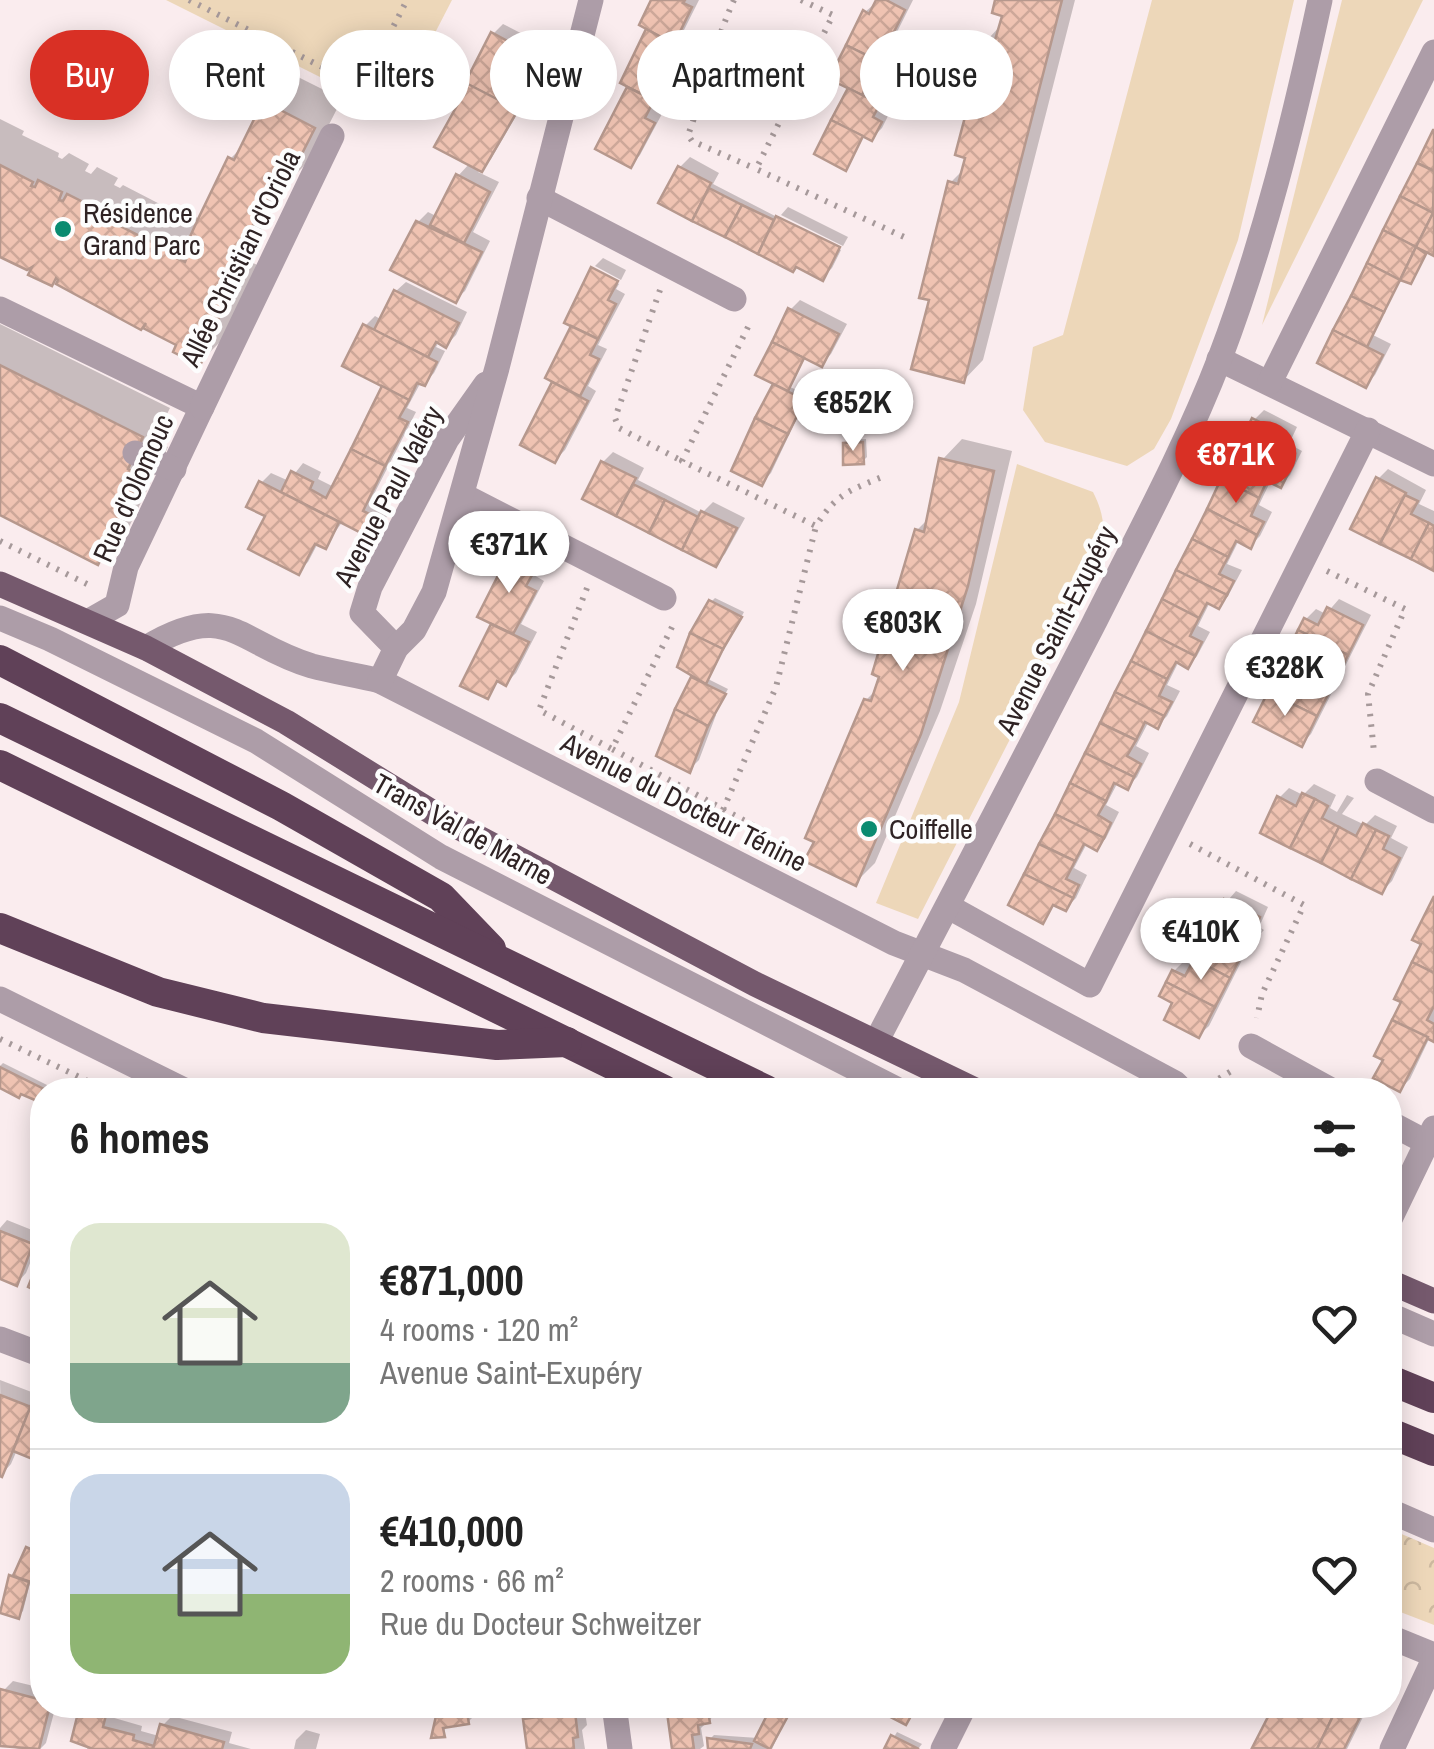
<!DOCTYPE html>
<meta charset="utf-8">
<style>
body{margin:0;font-family:"Archivo Narrow",sans-serif;background:#f6f6f6;color:#222;height:100vh;display:flex;flex-direction:column;font-size:38px;white-space:nowrap}
*{box-sizing:border-box;margin:0}
p{font-size:32px;color:#767676}
.icon{flex:none;width:55px;height:55px;fill:none;stroke:currentColor;stroke-width:2;stroke-linecap:round;stroke-linejoin:round}
.map{position:relative;flex:1;overflow:hidden}
.drawer{position:absolute;left:30px;top:1078px;width:1372px;height:640px;display:flex;flex-direction:column;background:#fff;border-radius:40px;box-shadow:0 5px 25px #0003}
.drawer>*{flex:none}
.guide{position:absolute;left:30px;top:30px;width:1375px;height:90px;display:flex;gap:20px}
.price{position:absolute;translate:-50% -85px;padding:0 22px;border-radius:35px;background:#fff;color:#222;font-size:32px;line-height:65px;filter:drop-shadow(0 2px 5px #0008)}
.price::after{content:'';position:absolute;left:50%;top:60px;width:30px;height:22px;margin-left:-15px;background:inherit;clip-path:polygon(0 0,100% 0,50% 100%)}
.price.active{background:#d93025;color:#fff}
ul{padding:0;list-style:none}
li{display:flex;align-items:center;gap:30px;height:250px;padding:0 40px}
li+li{border-top:2px solid #e0e0e0}
li span{display:grid;place-items:center;flex:none;width:280px;height:200px;border-radius:30px;color:#555}
li>.icon{margin-inline-start:auto}
span .icon{width:120px;height:120px;fill:#fffc;stroke-width:1}
li b{font-size:42px}
h2{display:flex;justify-content:space-between;align-items:center;height:120px;padding:0 40px;font-size:42px}
.pill{padding:0 35px;border-radius:45px;background:#fff;box-shadow:0 5px 25px #0003;font-size:35px;line-height:90px}
.pill.active{background:#d93025;color:#fff}
.map>svg:first-child{display:block}
.green{fill:#edd7b9}
.forest{fill:url(#forest-crowns)}
.shadow{fill:#0003}
.building{fill:url(#building-cross-hatch);stroke:#b6988d;stroke-width:2.5}
.lines{fill:none;stroke-linecap:round;stroke-linejoin:round}
.path{stroke:#a6999a;stroke-width:6;stroke-dasharray:2.5 8;stroke-linecap:butt}
.minor{stroke:#ad9da8;stroke-width:25}
.major{stroke:#75596d;stroke-width:25}
.highway{stroke:#604158;stroke-width:30}
.poi-dot{fill:#0a8b70;stroke:#fdfdfd;stroke-width:4}
.labels{text-anchor:middle;stroke-width:9;stroke-linejoin:round;paint-order:stroke}
.poi-label{font-size:28px;fill:#2f2324;stroke:#fdfdfd;text-anchor:start}
.street-label{font-size:28px;fill:#2f2324;stroke:#fdfdfd}
</style>
<div class="map">
<svg width="1434" height="1749" viewBox="0 0 1434 1749">
<defs>
<pattern id="forest-crowns" width="20" height="18" patternUnits="userSpaceOnUse" patternTransform="scale(2.5)"><rect width="20" height="18" fill="#edd7b9"/><path d="M2 6a3 3 0 1 1 6 0M12 15a3 3 0 1 1 6 0" fill="none" stroke="#ccb89f"/></pattern>
<pattern id="building-cross-hatch" width="8" height="8" patternUnits="userSpaceOnUse" patternTransform="scale(2.5)"><rect width="8" height="8" fill="#efc3b2"/><path d="M0 0l8 8M0 8l8-8" fill="none" stroke="#cda799"/></pattern>
</defs>
<rect width="100%" height="100%" fill="#faecee"/>
<g class="green">
<path d="M166,0H452L405,91L384,81L372,103Z"/>
<path d="M1152,0H1294L1238,240L1171,419L1154,449L1127,466L1045,442L1023,410L1033,347L1063,335Z"/>
<path d="M1342,0H1423L1262,325Z"/>
<path d="M1017,464L1093,492C1107,519 1105,538 1098,567L918,919L876,903L959,702Z"/>
</g>
<path class="forest" d="M1390,1529L1434,1548V1625L1390,1608Z"/>
<g class="shadow">
<path d="M654,0H699L674,50L681,54L653,108L663,112L640,155L631,165L599,148L631,86L623,82L650,28Z"/>
<path d="M879,0H913L891,44L904,50L902,58L886,80L875,74L870,85L888,93L881,107L890,112L882,128L872,138L864,134L846,168L851,87L833,77L865,12Z"/>
<path d="M998,0H1075L983,360L963,381L932,299L951,182L965,168L988,39L1002,24L1005,14Z"/>
<path d="M503,24L534,40L508,90L526,99L491,159L478,172L499,182L473,232L490,241L465,291L455,300L418,222L428,212L436,216L458,176L470,163L468,91L493,34Z"/>
<path d="M294,75L342,99L312,158L285,185L246,259L257,265L228,334L199,363L180,344L143,325L64,270L52,283L39,259L0,254V119L24,131L22,135L59,153L58,157L62,159L69,153L89,164L85,171L91,174L97,167L118,178L114,185L120,188L123,185L181,215L184,212L200,219L230,159L245,144L265,103Z"/>
<path d="M1434,134V253L1428,250L1411,281L1401,277L1373,335L1391,344L1375,375L1365,385L1320,362Z"/>
<path d="M690,157L719,173L713,184L841,250L832,268L822,278L796,265L792,268L662,202L680,167Z"/>
<path d="M788,207L848,237L843,246L781,215Z"/>
<path d="M603,258L626,270L621,280L595,266Z"/>
<path d="M593,268L619,284L616,289L625,294L598,345L607,349L588,386L596,391L565,450L555,460L523,444L556,380L574,324L568,321Z"/>
<path d="M406,282L467,312L456,335L446,345L439,341L436,347L445,351L434,373L424,383L421,382L407,408L416,412L371,500L390,510L382,526L373,536L343,521L325,546L318,543L308,562L298,571L268,515L261,483L271,473L289,481L303,463L321,472L318,479L334,487L386,385L365,326L375,316L382,320L396,291Z"/>
<path d="M800,300L847,324L831,354L821,364L806,356L790,387L808,395L771,473L761,483L758,419L776,383L790,310Z"/>
<path d="M0,324L170,408L154,440L168,447L126,533L98,562L0,512Z"/>
<path d="M1264,410L1297,427L1289,444L1302,451L1290,475L1280,485L1271,480L1259,505L1272,512L1260,536L1250,546L1239,540L1227,564L1242,570L1228,596L1218,606L1210,602L1198,626L1210,632L1197,656L1188,665L1179,661L1167,685L1180,691L1167,716L1157,726L1149,721L1136,746L1149,753L1137,777L1127,787L1118,782L1106,805L1119,812L1106,838L1096,848L1087,843L1084,849L1074,868L1087,875L1076,898L1066,908L1056,903L1043,920L1254,420Z"/>
<path d="M866,439L867,457L863,461L845,444L850,440Z"/>
<path d="M962,439L1012,451L976,604L940,711L875,863L855,883L866,700L878,688L917,530L930,517L942,460Z"/>
<path d="M613,452L644,468L638,480L702,513L713,502L745,518L725,554L715,564L586,498L603,462Z"/>
<path d="M1388,469L1426,490L1419,504L1434,511V568L1353,528L1378,479Z"/>
<path d="M521,546L544,557L534,575L544,581L521,624L537,632L516,673L506,683L500,680L487,696L463,685L495,622L511,556Z"/>
<path d="M715,598L744,612L708,679L728,689L714,714L716,715L699,760L689,770L678,710L694,676L711,602Z"/>
<path d="M1339,599L1371,615L1311,734L1301,744L1276,680L1286,671L1296,675L1308,650L1295,643L1306,619L1316,609L1326,614Z"/>
<path d="M1314,784L1336,795L1330,808L1337,812L1347,795L1354,798L1342,814L1365,825L1375,815L1397,826L1391,838L1408,847L1392,881L1382,891L1279,798L1289,788L1303,795Z"/>
<path d="M1236,891L1268,907L1259,927L1264,930L1249,946L1209,1026L1199,1035L1176,1002L1174,971L1184,961L1193,966L1206,942L1193,935L1204,912L1214,902L1223,906Z"/>
<path d="M1434,901V1039L1430,1037L1410,1079L1400,1089L1386,1059L1424,943Z"/>
<path d="M3,1063L57,1090H42V1101L0,1086V1066Z"/>
<path d="M7,1220L42,1234L26,1273L17,1283L0,1276V1228Z"/>
<path d="M0,1380L42,1396V1461L17,1450L11,1464L2,1474Z"/>
<path d="M32,1544L42,1548V1583L31,1579L23,1611L18,1616L11,1576Z"/>
<path d="M13,1681L42,1688V1705H56L46,1743L40,1749H19L0,1744V1700L3,1691Z"/>
<path d="M83,1705H115L111,1717L142,1726L141,1731L159,1736L162,1726L172,1716L232,1732L229,1743L251,1749H87L89,1743L74,1740Z"/>
<path d="M410,1705H450L442,1713L471,1709L472,1718L468,1722L447,1725L443,1734L434,1735L439,1715Z"/>
<path d="M572,1705H584L587,1725L582,1730L585,1749H530L526,1720L536,1710Z"/>
<path d="M668,1705H718L719,1711L701,1728L704,1746L700,1749H674Z"/>
<path d="M743,1705H793L772,1749H710V1739L714,1735L758,1738L768,1718Z"/>
<path d="M1277,1705H1369L1347,1749H1254Z"/>
<path d="M306,1730L320,1734L316,1749H294L296,1740Z"/>
<path d="M897,1732L922,1744L918,1749H887Z"/>
</g>
<g class="building">
<path d="M651,0H685L683,3L692,7L674,44L639,25Z"/>
<path d="M876,0H886L905,10L879,61L846,45L863,10L869,14Z"/>
<path d="M995,0H1062L964,383L911,369L929,300L919,298L948,181L958,184L965,158L955,155L986,37L995,40L1002,16L992,13Z"/>
<path d="M646,29L674,44L666,61L673,64L654,100L620,83Z"/>
<path d="M491,32L526,51L500,101L465,83Z"/>
<path d="M846,45L894,69L887,83L872,76L862,95L829,79Z"/>
<path d="M886,47L901,55L894,69L879,61Z"/>
<path d="M466,83L518,110L482,172L434,147L464,93L462,91Z"/>
<path d="M627,87L654,100L645,118L655,123L631,168L595,149Z"/>
<path d="M848,88L880,104L873,117L882,122L872,141L831,120Z"/>
<path d="M263,101L315,128L284,189L275,184L219,288L231,294L200,355L204,356L200,366L173,352L176,345L143,328L146,323L141,330L56,284L58,280L56,278L52,286L28,275L32,267L27,270L0,257V165L33,182L31,186L35,187L38,180L62,192L59,200L63,201L67,194L91,206L87,214L91,216L92,212L152,242L154,238L174,248L170,255L185,262L189,252L184,250L198,219L228,157L234,160Z"/>
<path d="M831,120L863,136L846,171L814,154Z"/>
<path d="M1433,130H1434V171L1417,163Z"/>
<path d="M1417,163L1434,171L1433,213L1400,196Z"/>
<path d="M678,166L711,183L692,221L658,203Z"/>
<path d="M456,174L490,192L464,243L430,225Z"/>
<path d="M709,188L742,205L725,237L692,221Z"/>
<path d="M1400,196L1433,213L1416,247L1383,230Z"/>
<path d="M742,205L774,220L758,254L725,237Z"/>
<path d="M1433,213H1434V256L1416,247Z"/>
<path d="M776,216L840,247L823,281L796,267L793,272L758,254Z"/>
<path d="M416,221L482,252L456,303L390,270Z"/>
<path d="M1383,230L1416,247L1400,280L1367,263Z"/>
<path d="M1416,247L1426,254L1411,284L1400,280Z"/>
<path d="M1367,263L1400,280L1384,312L1351,296Z"/>
<path d="M591,267L618,281L608,300L616,304L598,339L564,323Z"/>
<path d="M394,290L459,323L446,348L436,342L428,357L374,330Z"/>
<path d="M1351,296L1384,312L1367,347L1333,330Z"/>
<path d="M788,308L839,334L822,367L772,342Z"/>
<path d="M363,324L437,362L425,386L417,383L409,400L342,366Z"/>
<path d="M571,326L598,339L590,355L599,359L580,396L545,378Z"/>
<path d="M1333,330L1383,355L1366,388L1317,363Z"/>
<path d="M772,342L804,358L788,391L755,375Z"/>
<path d="M0,365L143,437L128,469L142,476L98,565L0,515Z"/>
<path d="M552,382L588,401L555,463L520,445Z"/>
<path d="M773,384L805,400L788,434L755,418Z"/>
<path d="M382,386L409,400L399,418L408,422L385,466L351,449Z"/>
<path d="M755,418L788,434L762,486L731,471Z"/>
<path d="M1252,418L1289,437L1281,455L1294,461L1288,474L1237,449Z"/>
<path d="M863,442L864,464L843,465V443Z"/>
<path d="M351,449L385,466L363,511L382,520L373,539L281,492L291,471L313,482L310,489L326,498Z"/>
<path d="M1237,449L1288,474L1281,488L1267,481L1259,498L1221,479Z"/>
<path d="M939,458L994,471L968,586L921,734L856,886L804,861L814,842L805,838L864,699L871,701L879,677L872,674L915,529L924,532Z"/>
<path d="M601,461L636,478L616,516L582,499Z"/>
<path d="M1376,477L1406,493L1380,544L1350,529Z"/>
<path d="M1221,479L1259,498L1251,516L1264,522L1257,535L1207,509Z"/>
<path d="M259,481L339,522L326,549L315,544L299,575L248,549L265,516L246,507Z"/>
<path d="M633,484L665,500L649,533L616,516Z"/>
<path d="M1405,495L1418,501L1411,514L1429,523L1411,559L1380,544Z"/>
<path d="M665,500L698,517L682,550L649,533Z"/>
<path d="M1207,509L1257,535L1251,549L1236,541L1228,557L1192,539Z"/>
<path d="M701,511L737,528L716,567L682,550Z"/>
<path d="M1429,523L1434,526V571L1411,559Z"/>
<path d="M1192,539L1228,557L1219,574L1234,581L1227,595L1176,570Z"/>
<path d="M509,554L536,568L526,586L536,591L513,634L477,617Z"/>
<path d="M1176,570L1227,595L1219,609L1207,603L1199,618L1162,599Z"/>
<path d="M1162,599L1199,618L1190,636L1202,642L1195,656L1146,631Z"/>
<path d="M709,600L742,617L723,649L690,633Z"/>
<path d="M1327,607L1363,625L1348,655L1298,630L1304,618L1318,625Z"/>
<path d="M491,624L529,642L506,686L497,681L488,699L460,686Z"/>
<path d="M1298,630L1348,655L1333,685L1296,667L1305,651L1291,644Z"/>
<path d="M1146,631L1195,656L1188,669L1176,662L1167,679L1131,661Z"/>
<path d="M690,633L723,649L706,684L677,667Z"/>
<path d="M1131,661L1167,679L1159,696L1172,702L1164,716L1115,692Z"/>
<path d="M1296,667L1333,685L1317,716L1268,692L1274,679L1288,686Z"/>
<path d="M691,677L726,694L708,726L675,709Z"/>
<path d="M1115,692L1164,716L1158,729L1145,722L1136,740L1100,723Z"/>
<path d="M1268,692L1317,716L1302,747L1253,722Z"/>
<path d="M675,709L708,726L690,773L656,756Z"/>
<path d="M1100,723L1136,740L1127,756L1141,764L1134,777L1085,753Z"/>
<path d="M1085,753L1134,777L1128,790L1114,783L1106,801L1070,783Z"/>
<path d="M1070,783L1106,801L1098,815L1111,823L1104,838L1055,814Z"/>
<path d="M1302,793L1315,799L1290,848L1260,833L1277,796L1296,806Z"/>
<path d="M1315,799L1328,806L1322,818L1339,827L1321,863L1290,848Z"/>
<path d="M1055,814L1104,838L1097,851L1084,844L1075,861L1039,844Z"/>
<path d="M1363,823L1376,830L1351,879L1321,863L1339,827L1356,836Z"/>
<path d="M1376,830L1389,836L1383,849L1400,858L1382,894L1351,879Z"/>
<path d="M1039,844L1075,861L1066,879L1079,885L1073,898L1024,874Z"/>
<path d="M1024,874L1073,898L1066,911L1053,905L1043,924L1008,905Z"/>
<path d="M1434,896V973L1412,962L1421,944L1412,940Z"/>
<path d="M1224,899L1260,917L1251,937L1256,940L1251,950L1196,922L1202,910L1215,917Z"/>
<path d="M1196,922L1245,948L1230,978L1194,959L1202,943L1189,936Z"/>
<path d="M1194,959L1230,978L1215,1007L1166,982L1172,970L1185,976Z"/>
<path d="M1412,962L1434,973V1006L1427,1020L1434,1024V1042L1392,1020L1401,1002L1394,999Z"/>
<path d="M1166,982L1215,1007L1199,1038L1164,1020L1172,1003L1159,996Z"/>
<path d="M1392,1020L1428,1037L1400,1092L1373,1078L1383,1060L1374,1056Z"/>
<path d="M0,1067L46,1090H42V1103L21,1094L19,1098L0,1088Z"/>
<path d="M0,1231L33,1244L17,1286L0,1279Z"/>
<path d="M42,1252V1294L28,1287Z"/>
<path d="M0,1395L31,1407L2,1477L0,1476Z"/>
<path d="M31,1405L42,1410V1463L13,1451Z"/>
<path d="M26,1547L42,1554L31,1582L13,1576Z"/>
<path d="M9,1575L29,1582L19,1619L0,1613Z"/>
<path d="M0,1689L42,1700V1705H50L39,1749L0,1746Z"/>
<path d="M80,1705L107,1711L103,1727L134,1735L133,1740L154,1746L153,1749H93L71,1741Z"/>
<path d="M403,1705H447L443,1715L436,1716Z"/>
<path d="M666,1705H707L710,1723L698,1725L699,1734L692,1735L694,1749H672Z"/>
<path d="M772,1705H794L770,1749L754,1741Z"/>
<path d="M867,1705H917L906,1725Z"/>
<path d="M1274,1705H1313L1333,1716L1317,1749L1252,1748Z"/>
<path d="M1313,1705H1342L1361,1715L1344,1749H1317L1333,1716Z"/>
<path d="M467,1712L469,1724L443,1728L445,1737L431,1738L436,1716Z"/>
<path d="M575,1712L578,1737L573,1738L574,1749H527L523,1719Z"/>
<path d="M160,1724L224,1742L222,1749H153Z"/>
<path d="M891,1735L919,1749H884Z"/>
<path d="M707,1738L752,1744L750,1749H708Z"/>
</g>
<g class="lines">
<g class="path">
<path d="M189,0L362,87L407,0"/>
<path d="M734,0C714,43 705,90 688,135L692,141L756,169"/>
<path d="M801,0L833,15L756,169L904,237"/>
<path d="M660,290L615,418L619,428L682,461"/>
<path d="M748,327L682,461L816,526C836,493 853,489 887,475"/>
<path d="M0,541L93,587"/>
<path d="M1327,571L1405,609L1368,694L1374,752"/>
<path d="M587,588L539,710L612,749"/>
<path d="M672,627L612,749L769,834"/>
<path d="M723,810L776,687L816,526"/>
<path d="M1190,844L1304,905L1262,994L1257,1018"/>
<path d="M0,1039L96,1085"/>
<path d="M1210,1084L1233,1070"/>
</g>
<g class="minor">
<path d="M539,198L734,299"/>
<path d="M0,309L202,407L126,567L117,605L89,621"/>
<path d="M1219,359L1434,464"/>
<path d="M1270,382L1434,52"/>
<path d="M202,407L332,136"/>
<path d="M135,453L174,469"/>
<path d="M462,495L664,598"/>
<path d="M0,618L50,639L256,741L441,857L898,1090"/>
<path d="M146,648C228,598 238,644 312,666C334,672 357,675 380,681L894,943L964,970L1175,1083L1182,1090"/>
<path d="M396,648L362,613L370,587L447,439L486,384"/>
<path d="M380,681L396,648L414,630L434,592L497,368L591,0"/>
<path d="M1377,781L1434,811"/>
<path d="M949,907L1090,985L1368,430"/>
<path d="M0,999L184,1090"/>
<path d="M876,1042C949,903 1021,765 1093,625C1137,537 1185,449 1220,358C1264,242 1294,121 1320,0"/>
<path d="M1251,1046L1331,1090"/>
<path d="M1390,1123L1426,1142"/>
<path d="M1390,1219L1434,1128"/>
<path d="M1390,1315L1434,1334"/>
<path d="M0,1339L42,1355"/>
<path d="M1390,1511L1434,1530"/>
<path d="M1390,1637L1434,1655"/>
<path d="M614,1705L620,1749"/>
<path d="M943,1749L965,1705"/>
<path d="M1392,1749L1434,1659"/>
</g>
<g class="major">
<path d="M0,584L146,648L286,722L443,819L755,984L975,1090"/>
<path d="M1390,1282L1434,1301"/>
</g>
<g class="highway">
<path d="M0,660L281,806L441,897L491,949"/>
<path d="M0,718L766,1090"/>
<path d="M0,765L664,1090"/>
<path d="M0,928L158,992L263,1018L497,1045L567,1042"/>
<path d="M1390,1380L1434,1398"/>
<path d="M1390,1433L1434,1451"/>
</g>
</g>
<g class="poi-dot">
<circle cx="63" cy="229" r="10"/>
<circle cx="869" cy="829" r="10"/>
</g>
<g class="labels">
<g class="poi-label">
<text x="83" y="223">Résidence<tspan x="83" dy="32">Grand Parc</tspan></text>
<text x="889" y="839">Coiffelle</text>
</g>
<g class="street-label">
<text transform="translate(240 258) rotate(-64)" y="10">Allée Christian d'Oriola</text>
<text transform="translate(133 488) rotate(-66)" y="10">Rue d'Olomouc</text>
<text transform="translate(388 496) rotate(-62)" y="10">Avenue Paul Valéry</text>
<text transform="translate(1056 630) rotate(-63)" y="10">Avenue Saint-Exupéry</text>
<text transform="translate(684 802) rotate(27)" y="10">Avenue du Docteur Ténine</text>
<text transform="translate(463 829) rotate(29)" y="10">Trans Val de Marne</text>
</g>
</g>
</svg>
<b class="price" style="left:853px;top:454px">€852K</b>
<b class="price active" style="left:1236px;top:506px">€871K</b>
<b class="price" style="left:509px;top:596px">€371K</b>
<b class="price" style="left:903px;top:674px">€803K</b>
<b class="price" style="left:1285px;top:719px">€328K</b>
<b class="price" style="left:1201px;top:983px">€410K</b>
<div class="guide">
<a class="pill active">Buy</a>
<a class="pill">Rent</a>
<a class="pill">Filters</a>
<a class="pill">New</a>
<a class="pill">Apartment</a>
<a class="pill">House</a>
</div>
<section class="drawer">
<h2>6 homes<svg class="icon" aria-label="filters" viewBox="0 0 24 24"><path d="M4 7h16M4 17h16"/><circle cx="9" cy="7" r="2"/><circle cx="15" cy="17" r="2"/></svg></h2>
<ul>
<li><span style="background:linear-gradient(#dfe7d0 70%,#7fa58c 0)"><svg class="icon" aria-label="home" viewBox="0 0 24 24"><path d="M3 11l9-7 9 7M6 9v11h12V9"/></svg></span><div><b>€871,000</b><p>4 rooms · 120 m²</p><p>Avenue Saint-Exupéry</p></div><svg class="icon" aria-label="heart" viewBox="0 0 24 24"><path d="M12 20l-8-8c-3-5 5-10 8-4 3-6 11-1 8 4z"/></svg></li>
<li><span style="background:linear-gradient(#c9d6e8 60%,#8fb573 0)"><svg class="icon" aria-label="home" viewBox="0 0 24 24"><path d="M3 11l9-7 9 7M6 9v11h12V9"/></svg></span><div><b>€410,000</b><p>2 rooms · 66 m²</p><p>Rue du Docteur Schweitzer</p></div><svg class="icon" aria-label="heart" viewBox="0 0 24 24"><path d="M12 20l-8-8c-3-5 5-10 8-4 3-6 11-1 8 4z"/></svg></li>
</ul>
</section>
</div>
